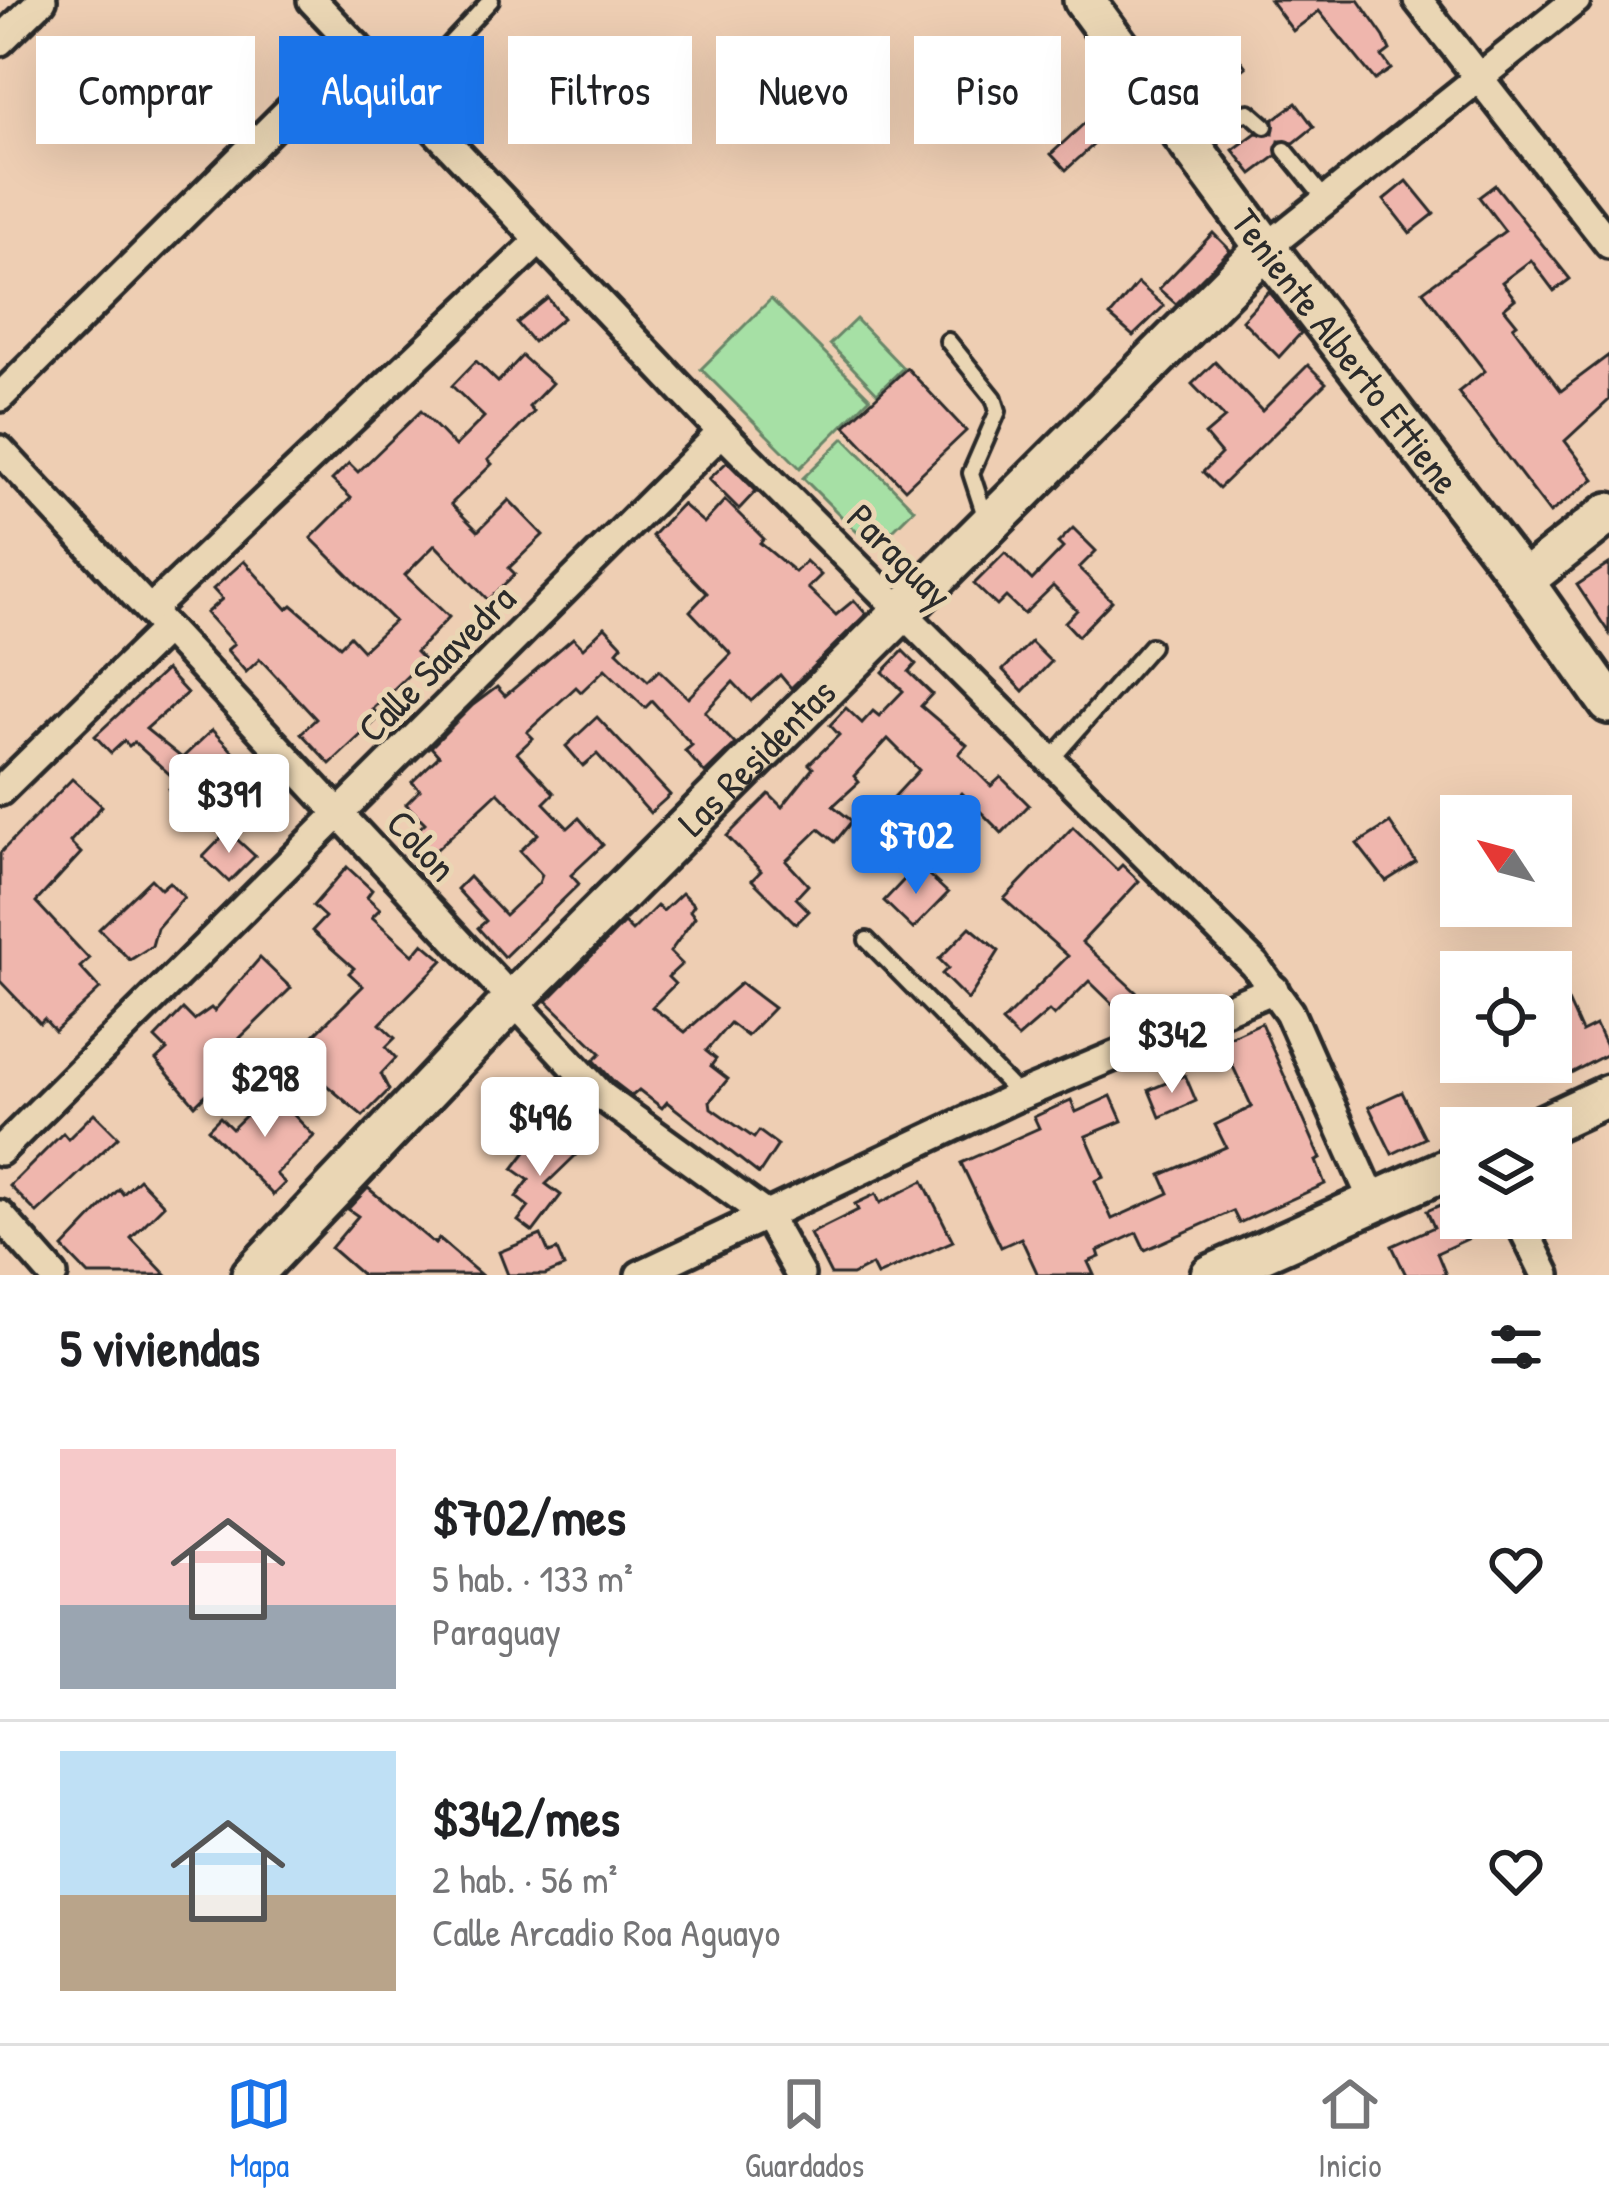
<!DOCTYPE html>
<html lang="es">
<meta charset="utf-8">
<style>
body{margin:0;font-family:"Patrick Hand",sans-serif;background:#f6f6f6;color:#202124;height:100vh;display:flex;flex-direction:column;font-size:45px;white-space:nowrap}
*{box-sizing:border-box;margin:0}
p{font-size:39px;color:#757577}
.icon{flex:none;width:66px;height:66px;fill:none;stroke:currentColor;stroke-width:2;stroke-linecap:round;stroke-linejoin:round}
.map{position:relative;height:1275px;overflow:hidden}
.panel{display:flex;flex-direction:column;background:#fff;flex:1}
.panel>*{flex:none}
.top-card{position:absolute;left:36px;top:36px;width:1539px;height:108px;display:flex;gap:24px}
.needle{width:78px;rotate:306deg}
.buttons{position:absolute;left:1440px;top:795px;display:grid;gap:24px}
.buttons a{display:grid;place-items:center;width:132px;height:132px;border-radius:0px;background:#fff;box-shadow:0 12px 48px #0002;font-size:60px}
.price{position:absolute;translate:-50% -102px;padding:0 27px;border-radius:12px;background:#fff;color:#222;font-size:39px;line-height:78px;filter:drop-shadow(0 3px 6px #0008)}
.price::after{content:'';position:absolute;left:50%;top:72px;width:36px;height:27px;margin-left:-18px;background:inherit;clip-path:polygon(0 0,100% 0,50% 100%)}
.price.current{background:#1a73e8;color:#fff}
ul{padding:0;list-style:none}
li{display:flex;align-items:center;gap:36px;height:300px;padding:0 60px}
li+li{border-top:3px solid #e0e0e0}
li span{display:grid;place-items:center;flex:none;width:336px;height:240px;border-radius:0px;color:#555}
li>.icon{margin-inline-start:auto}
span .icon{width:144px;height:144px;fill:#fffc;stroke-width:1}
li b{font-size:51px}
h2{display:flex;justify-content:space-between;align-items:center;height:144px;padding:0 60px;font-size:51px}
.pill{padding:0 42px;border-radius:0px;background:#fff;box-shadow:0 12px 48px #0002;font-size:42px;line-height:108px}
.pill.current{background:#1a73e8;color:#fff}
.menu{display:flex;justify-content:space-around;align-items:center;height:168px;border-top:3px solid #e0e0e0;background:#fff;font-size:33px;color:#757577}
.menu a{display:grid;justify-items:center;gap:6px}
.menu .current{color:#1a73e8}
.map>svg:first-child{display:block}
.green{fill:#a6e0a5;stroke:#688668;stroke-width:3}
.building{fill:#efb6ad;stroke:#2b2b2b;stroke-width:3}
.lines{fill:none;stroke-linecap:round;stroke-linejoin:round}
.lane-casing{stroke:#2b2b2b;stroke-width:22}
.street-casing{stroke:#2b2b2b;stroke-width:36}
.secondary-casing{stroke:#2b2b2b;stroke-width:48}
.lane{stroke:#ead6b4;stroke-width:14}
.street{stroke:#ead6b4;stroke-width:27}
.secondary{stroke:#ead6b4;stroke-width:39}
.labels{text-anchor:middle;stroke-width:10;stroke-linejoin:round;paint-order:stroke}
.street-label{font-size:39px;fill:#2b2b2b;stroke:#ead6b4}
</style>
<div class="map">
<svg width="1609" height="1275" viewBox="0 0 1609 1275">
<rect width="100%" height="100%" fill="#eeceb3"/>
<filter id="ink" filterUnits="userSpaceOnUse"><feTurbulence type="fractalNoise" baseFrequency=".00833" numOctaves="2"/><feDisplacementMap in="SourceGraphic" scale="24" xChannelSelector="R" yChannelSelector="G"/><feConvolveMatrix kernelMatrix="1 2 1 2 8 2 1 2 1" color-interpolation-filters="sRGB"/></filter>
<g filter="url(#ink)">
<g class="green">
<path d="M771,299L870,398L800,468L701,369Z"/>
<path d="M856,319L903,368L877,393L830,344Z"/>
<path d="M844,438L914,509L874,549L803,478Z"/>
</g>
<g class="building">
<path d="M1270,0H1358L1384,37L1390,50L1382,56L1391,69L1375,80L1319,11L1293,31Z"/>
<path d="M1220,33L1246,67L1210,95L1184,60Z"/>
<path d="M1296,103L1314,127L1294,143L1279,141L1276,156L1252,174L1233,150L1256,133L1273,134L1274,119Z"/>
<path d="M1100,109L1115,125L1066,170L1051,154Z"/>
<path d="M1407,181L1434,214L1410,233L1384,200Z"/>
<path d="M1495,185L1570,279L1554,291L1531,260L1502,282L1515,299L1504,308L1517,324L1513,327L1561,391L1609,355V400L1565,441L1594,479L1550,513L1458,392L1485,371L1423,291L1505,231L1479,197Z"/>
<path d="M1213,233L1230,250L1176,304L1159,289Z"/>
<path d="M1138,283L1164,306L1133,336L1110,316Z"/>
<path d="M1269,291L1301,333L1279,357L1242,320Z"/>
<path d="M548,298L563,318L533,342L517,323Z"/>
<path d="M522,356L552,383L529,407L534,412L488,460L492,464L451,504L478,531L509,500L543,535L509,568L515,574L488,600L435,545L405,575L449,617L416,652L424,660L373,709L380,717L330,764L301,733L316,719L260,659L246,672L227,650L234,644L206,613L222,599L213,589L244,561L287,609L292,605L340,646L350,636L363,650L394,621L311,538L351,498L332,480L349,463L358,472L421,411L455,446L484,417L452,386L476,361L498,382Z"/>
<path d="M1215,362L1262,411L1308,365L1326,383L1219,488L1203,472L1221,454L1205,435L1225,418L1192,384Z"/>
<path d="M907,368L966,431L905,489L845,426Z"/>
<path d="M727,462L756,491L739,509L709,479Z"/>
<path d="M725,500L764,539L760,543L795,572L806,561L821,575L808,588L836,615L854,600L866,614L791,688L780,675L751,701L733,682L705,712L735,744L705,773L685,751L692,745L652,701L645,708L605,669L581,692L576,687L527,732L533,738L517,753L554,793L544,803L568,828L579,818L603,845L571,875L579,884L504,957L478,928L486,921L457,889L469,877L505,915L539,883L542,875L520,851L538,834L498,792L423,862L405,842L425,823L406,804L420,790L412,782L439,756L431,747L473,705L497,687L505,696L573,638L583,648L605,627L622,645L617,651L648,681L659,670L688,698L731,654L690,611L707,593L652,536L682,504L704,523Z"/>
<path d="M1073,528L1096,551L1079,568L1112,601L1078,636L1065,622L1077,610L1053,586L1024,614L1006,597L997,606L974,584L1005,553L1032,580L1063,548L1058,543Z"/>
<path d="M1609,564V633L1577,585Z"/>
<path d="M1031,642L1051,662L1023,691L1003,670Z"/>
<path d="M903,651L916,664L909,672L932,694L921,706L967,745L959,754L991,786L1001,777L1029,805L1002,833L962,793L929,826L941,836L918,865L900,850L904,846L889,827L906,807L894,797L919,770L888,739L854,776L859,782L833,806L852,821L835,842L819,829L786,861L808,885L796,898L809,911L796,924L752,880L761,871L727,836L769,794L782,807L813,768L809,764L839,735L830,725L846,708L862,723L873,711L879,716L903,691L883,672Z"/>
<path d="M166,670L187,693L146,729L182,758L212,730L238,757L186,806L169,789L177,781L134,742L129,746L124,741L111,753L95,736Z"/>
<path d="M597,717L670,795L650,813L597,754L583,766L566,746Z"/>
<path d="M72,779L102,806L70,842L81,853L36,902L89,959L80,967L100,989L55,1031L44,1019L40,1023L0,981V853Z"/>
<path d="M1390,823L1416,862L1386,881L1357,844Z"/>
<path d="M1073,827L1117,870L1122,865L1139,881L1082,942L1136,992L1119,1010L1089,981L1054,1016L1049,1011L1018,1038L1002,1022L1068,956L1004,899Z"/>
<path d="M228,831L255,856L229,882L203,857Z"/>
<path d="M918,865L948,893L913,929L884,901Z"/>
<path d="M347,867L372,890L367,897L380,909L372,917L413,955L423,943L443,960L380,1024L395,1038L386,1047L396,1058L381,1074L389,1090L363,1116L312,1073L324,1062L305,1044L363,986L349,973L354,968L312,931L325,917L313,906Z"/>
<path d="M151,879L161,889L169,882L184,897L157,928L152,946L130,960L99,929Z"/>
<path d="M682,893L694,905L690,911L695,917L670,952L682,964L668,977L675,984L652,1007L685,1032L741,983L774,1008L747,1036L730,1023L706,1051L716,1059L711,1066L728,1079L710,1101L711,1108L754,1138L759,1131L778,1145L759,1174L667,1102L662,1108L639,1090L632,1096L615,1083L594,1060L601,1053L547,1001L624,923L632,931L657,906L663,911Z"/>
<path d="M970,927L999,951L968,1000L942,974L948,968L939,959Z"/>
<path d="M260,958L291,988L240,1038L252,1050L195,1105L156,1060L167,1050L155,1038L183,1009L194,1020L211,1008L214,1011Z"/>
<path d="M1566,997L1582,1032L1596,1025L1609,1053L1567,1075L1551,1040V1004Z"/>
<path d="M1261,1023L1321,1159L1316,1161L1325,1184L1239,1223L1233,1211L1145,1250L1137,1233L1098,1251L1100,1257L1088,1262L1094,1275H1038L1021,1238L1001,1247L961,1163L1039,1128L1034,1117L1071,1100L1076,1112L1111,1096L1122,1121L1086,1136L1104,1177L1095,1181L1112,1219L1169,1193L1161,1175L1226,1147L1215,1125L1252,1107L1221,1041Z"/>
<path d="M1185,1075L1196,1101L1160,1117L1149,1090Z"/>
<path d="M271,1091L314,1136L276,1174L285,1183L273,1195L208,1129L220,1117L232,1129Z"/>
<path d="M1402,1092L1425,1138L1392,1154L1369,1107Z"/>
<path d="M94,1113L118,1137L37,1213L10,1186L63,1133L68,1139Z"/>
<path d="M538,1136L576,1155L546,1184L561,1195L533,1232L518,1221L529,1207L516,1197L529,1180L513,1169Z"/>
<path d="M139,1179L164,1205L131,1238L166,1275H89L63,1248L119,1189L123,1194Z"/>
<path d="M923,1181L953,1241L877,1275L872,1265L852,1275H831L810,1234L858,1210L855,1204L876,1194L880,1203Z"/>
<path d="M368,1188L435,1244L439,1239L481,1275H362L331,1248L358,1216L348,1209Z"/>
<path d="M1461,1196V1218H1468L1476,1235L1437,1253L1446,1275H1406L1392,1246L1434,1227L1427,1211Z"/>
<path d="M541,1235L549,1253L557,1250L564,1267L545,1275H508L499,1252Z"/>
</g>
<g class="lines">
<defs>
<g id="lane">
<path d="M402,95L491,0"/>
<path d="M1183,132L1249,112L1265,126"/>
<path d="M1285,150L1325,199"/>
<path d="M948,341L994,398L998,411L971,473L987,522"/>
<path d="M1048,763L1151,646"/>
<path d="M867,940L1019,1095"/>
</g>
<g id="street">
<path d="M312,0L722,432L1255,965L1289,1012L1374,1203"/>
<path d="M1418,0L1609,244"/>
<path d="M0,41L42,0"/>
<path d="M1266,248L1576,0"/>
<path d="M0,397L355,45"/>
<path d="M0,450L603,1097L767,1216L800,1275"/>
<path d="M150,610L539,241"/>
<path d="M0,791L166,629"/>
<path d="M0,1151L722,432"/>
<path d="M0,1215L53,1275"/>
<path d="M1518,1218L1546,1275"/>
<path d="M640,1275L1014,1098L1274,989"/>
</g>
<g id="secondary">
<path id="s1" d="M1084,0L1266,248L1523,581L1609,703"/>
<path d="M1523,581L1609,513"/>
<path d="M1538,1128L1609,1095"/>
<path id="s2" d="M252,1275L514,999L1266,248"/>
<path d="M1211,1275L1461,1163"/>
</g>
</defs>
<use href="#lane" class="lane-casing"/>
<use href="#street" class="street-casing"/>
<use href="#secondary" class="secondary-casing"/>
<use href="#lane" class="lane"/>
<use href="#street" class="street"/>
<use href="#secondary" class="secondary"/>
</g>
</g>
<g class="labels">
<g class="street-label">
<text dy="14" stroke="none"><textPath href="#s1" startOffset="438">Teniente Alberto Ettiene</textPath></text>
<text transform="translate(900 556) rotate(45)" y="14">Paraguay</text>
<text transform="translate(436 663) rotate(-45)" y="14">Calle Saavedra</text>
<text dy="14" stroke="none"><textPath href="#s2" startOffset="723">Las Residentas</textPath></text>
<text transform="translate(422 845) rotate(47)" y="14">Colon</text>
</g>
</g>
</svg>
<div class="buttons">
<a><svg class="needle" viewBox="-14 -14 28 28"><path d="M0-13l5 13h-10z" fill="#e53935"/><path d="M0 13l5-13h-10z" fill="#757577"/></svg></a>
<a><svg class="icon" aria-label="locate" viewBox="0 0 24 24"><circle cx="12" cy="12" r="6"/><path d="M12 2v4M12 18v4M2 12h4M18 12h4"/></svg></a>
<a><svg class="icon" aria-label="layers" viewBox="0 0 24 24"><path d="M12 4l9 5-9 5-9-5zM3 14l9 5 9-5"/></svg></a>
</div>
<b class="price" style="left:229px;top:856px">$391</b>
<b class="price current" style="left:916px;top:897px">$702</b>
<b class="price" style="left:1172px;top:1096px">$342</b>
<b class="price" style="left:265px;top:1140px">$298</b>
<b class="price" style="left:540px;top:1179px">$496</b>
<div class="top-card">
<a class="pill">Comprar</a>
<a class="pill current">Alquilar</a>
<a class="pill">Filtros</a>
<a class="pill">Nuevo</a>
<a class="pill">Piso</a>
<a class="pill">Casa</a>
</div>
</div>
<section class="panel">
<h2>5 viviendas<svg class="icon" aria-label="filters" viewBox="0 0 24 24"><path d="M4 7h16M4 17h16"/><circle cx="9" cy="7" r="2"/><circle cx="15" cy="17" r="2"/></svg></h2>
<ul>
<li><span style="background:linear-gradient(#f6c9c9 65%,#9aa5b1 0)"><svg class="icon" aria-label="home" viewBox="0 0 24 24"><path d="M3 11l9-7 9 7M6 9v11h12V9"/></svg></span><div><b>$702/mes</b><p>5 hab. · 133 m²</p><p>Paraguay</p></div><svg class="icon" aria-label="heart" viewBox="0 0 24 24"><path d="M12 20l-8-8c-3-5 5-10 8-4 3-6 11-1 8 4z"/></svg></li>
<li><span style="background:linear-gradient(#bfe0f5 60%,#b9a48a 0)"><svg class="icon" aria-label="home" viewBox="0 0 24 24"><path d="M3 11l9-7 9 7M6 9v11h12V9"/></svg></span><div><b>$342/mes</b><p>2 hab. · 56 m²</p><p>Calle Arcadio Roa Aguayo</p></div><svg class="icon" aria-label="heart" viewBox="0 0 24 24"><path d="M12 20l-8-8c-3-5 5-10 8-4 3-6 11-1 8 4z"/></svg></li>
</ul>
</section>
<nav class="menu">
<a class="current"><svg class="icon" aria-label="map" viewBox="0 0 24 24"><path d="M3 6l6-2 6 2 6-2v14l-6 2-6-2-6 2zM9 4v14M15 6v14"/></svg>Mapa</a>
<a><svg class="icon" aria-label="saved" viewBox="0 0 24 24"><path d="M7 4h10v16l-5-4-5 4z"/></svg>Guardados</a>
<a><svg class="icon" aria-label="home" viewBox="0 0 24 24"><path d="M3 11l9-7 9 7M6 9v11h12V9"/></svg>Inicio</a>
</nav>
